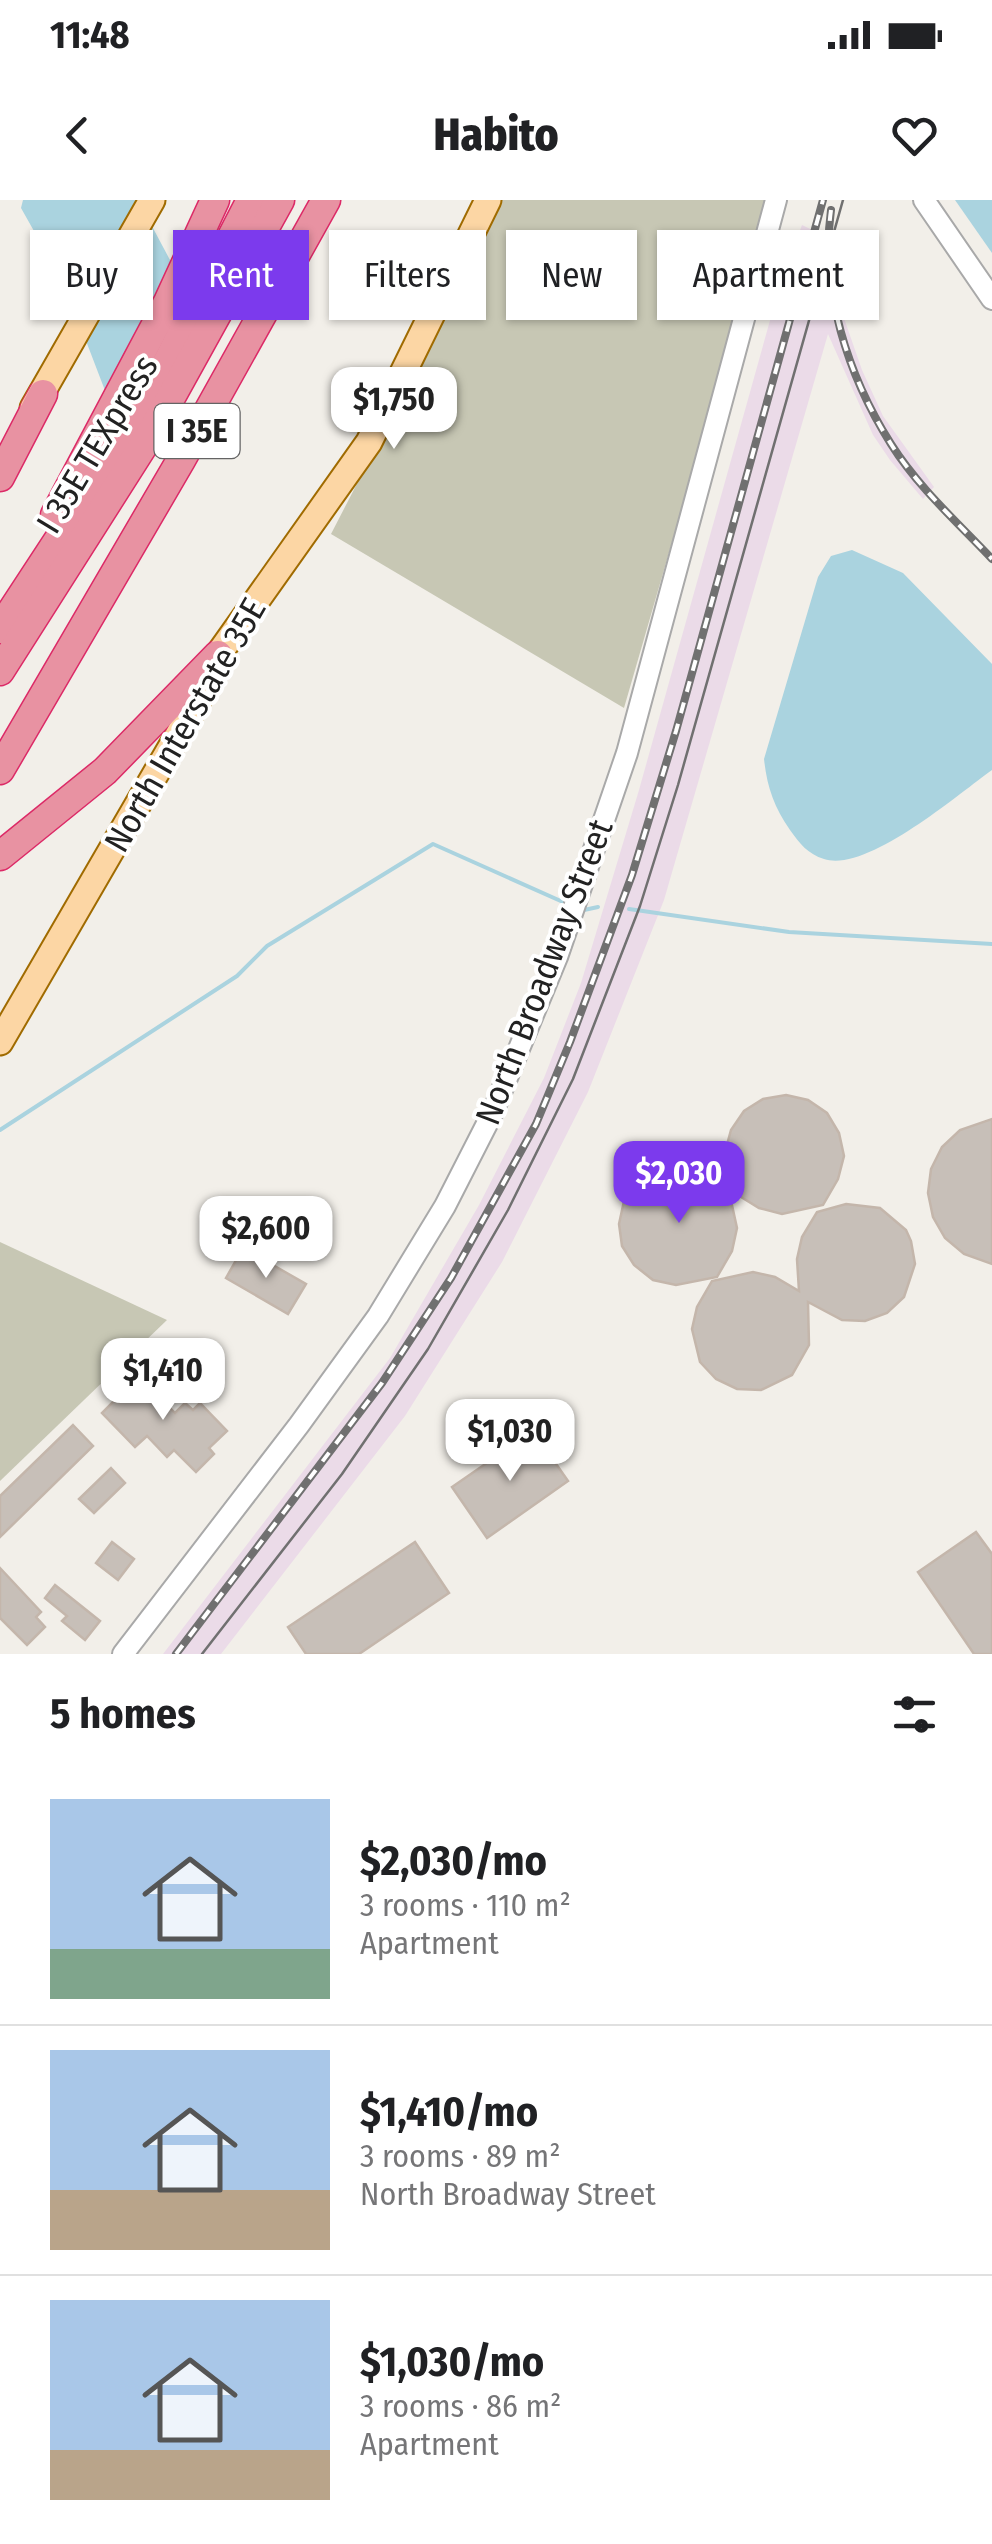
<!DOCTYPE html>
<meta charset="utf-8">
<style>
body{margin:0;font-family:"Fira Sans Condensed",sans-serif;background:#f6f6f6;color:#202124;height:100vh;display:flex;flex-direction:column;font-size:38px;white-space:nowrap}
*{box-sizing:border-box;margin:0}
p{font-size:32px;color:#757577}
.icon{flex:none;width:55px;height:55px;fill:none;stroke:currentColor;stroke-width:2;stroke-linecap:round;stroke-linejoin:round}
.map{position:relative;height:1454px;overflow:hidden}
.drawer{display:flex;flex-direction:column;background:#fff;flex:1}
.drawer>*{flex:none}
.guide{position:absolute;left:30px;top:30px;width:932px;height:90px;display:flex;gap:20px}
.price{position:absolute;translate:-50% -85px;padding:0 22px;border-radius:20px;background:#fff;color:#222;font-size:32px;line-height:65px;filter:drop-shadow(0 2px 5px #0008)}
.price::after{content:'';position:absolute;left:50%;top:60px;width:30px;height:22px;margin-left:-15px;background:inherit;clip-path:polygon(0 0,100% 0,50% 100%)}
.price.active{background:#7c3aed;color:#fff}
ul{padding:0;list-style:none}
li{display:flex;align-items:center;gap:30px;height:250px;padding:0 50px}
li+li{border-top:2px solid #e0e0e0}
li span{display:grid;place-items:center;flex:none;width:280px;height:200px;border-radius:0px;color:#555}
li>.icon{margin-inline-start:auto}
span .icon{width:120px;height:120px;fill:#fffc;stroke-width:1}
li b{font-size:42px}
h2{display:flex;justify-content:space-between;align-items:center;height:120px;padding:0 50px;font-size:42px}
.pill{padding:0 35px;border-radius:0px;background:#fff;box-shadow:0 2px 8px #0004;font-size:35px;line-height:90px}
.pill.active{background:#7c3aed;color:#fff}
.status{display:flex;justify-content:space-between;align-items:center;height:70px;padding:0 50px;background:#fff;direction:ltr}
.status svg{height:28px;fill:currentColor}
header{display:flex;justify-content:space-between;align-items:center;height:130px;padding:0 50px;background:#fff;font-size:45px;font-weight:800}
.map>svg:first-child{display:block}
.industrial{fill:#ebdbe8}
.construction{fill:#c7c7b4}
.water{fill:#aad3df}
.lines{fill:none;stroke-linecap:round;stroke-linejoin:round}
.stream{stroke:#aad3df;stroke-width:4}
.building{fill:#c7bfb8;stroke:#c4b6ab;stroke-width:2.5}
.minor-casing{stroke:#a9a9a9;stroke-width:24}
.major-casing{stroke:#a06b00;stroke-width:29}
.highway-casing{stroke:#dc2a67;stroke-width:31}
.minor{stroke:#fff;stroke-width:20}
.major{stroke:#fcd6a4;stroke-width:25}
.highway{stroke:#e892a2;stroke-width:28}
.tram{stroke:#707070;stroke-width:2.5}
.rail-casing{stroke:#707070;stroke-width:8}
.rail{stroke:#fff;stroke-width:4;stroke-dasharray:11;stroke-linecap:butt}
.labels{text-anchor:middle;stroke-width:8;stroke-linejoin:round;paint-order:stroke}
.shield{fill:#fff;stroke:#646464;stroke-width:2.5}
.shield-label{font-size:32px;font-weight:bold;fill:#222}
.street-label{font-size:35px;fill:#222;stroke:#fff}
</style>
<div class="status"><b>11:48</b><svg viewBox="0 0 49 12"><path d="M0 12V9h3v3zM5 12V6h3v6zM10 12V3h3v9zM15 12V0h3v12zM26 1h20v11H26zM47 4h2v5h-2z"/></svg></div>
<header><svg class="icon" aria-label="back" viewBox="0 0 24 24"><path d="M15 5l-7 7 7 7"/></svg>Habito<svg class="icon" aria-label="heart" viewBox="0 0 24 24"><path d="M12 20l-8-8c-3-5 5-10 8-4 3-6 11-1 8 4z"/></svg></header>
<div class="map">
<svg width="992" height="1454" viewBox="0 0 992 1454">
<rect width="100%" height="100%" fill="#f2efe9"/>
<path class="industrial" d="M802,25L852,49L837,98L862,170L883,216L934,287L923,299L890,260L873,235L828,134L664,700L588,892L502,1062L405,1216L221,1454H163L390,1158L479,1005L544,878L581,783L639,590L781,81Z"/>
<g class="construction">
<path d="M496,0H771L624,508L331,334L408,185Z"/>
<path d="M0,1042L167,1120L0,1281Z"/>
</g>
<g class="water">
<path d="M23,0H138L178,75L197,122L123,220L109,201L65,86L21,8Z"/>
<path d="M955,0H992V53Z"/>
<path d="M852,350L903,373L992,464V570C957,595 867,673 824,659C808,654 800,644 790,630C774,607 767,587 764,559L818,377L831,356Z"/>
</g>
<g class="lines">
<g class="stream">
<path d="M629,709L789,732L992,744"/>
<path d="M584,710L598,707"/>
<path d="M0,930L237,776L267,746L433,644L563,702"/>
</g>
</g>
<g class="building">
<path d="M786,895L808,900L827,913L839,933L844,956L838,979L823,1005L782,1014L759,1008L733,992L725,952L731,930L744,911L763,899Z"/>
<path d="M992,919V1064L964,1054L945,1038L933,1017L928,993L931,969L942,947L960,930Z"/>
<path d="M679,967L702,972L728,987L737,1028L732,1051L717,1077L676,1085L653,1080L634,1065L622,1046L619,1024L624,1001L638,983L657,971Z"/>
<path d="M846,1004L880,1008L906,1030L911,1041L915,1064L904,1097L887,1113L865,1121L842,1120L808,1102L809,1145L792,1175L761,1190L737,1189L716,1179L700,1162L692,1129L697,1107L712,1081L753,1072L775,1077L799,1091L797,1059L802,1037L817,1012Z"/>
<path d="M243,1048L306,1084L288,1114L226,1078Z"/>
<path d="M133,1170L175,1213L185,1203L193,1210L200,1203L227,1231L209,1248L214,1254L196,1272L174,1250L167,1257L147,1236L135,1247L102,1213L120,1195L114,1188Z"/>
<path d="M73,1225L93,1246L0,1337V1296Z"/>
<path d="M533,1231L568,1281L487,1338L452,1287Z"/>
<path d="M111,1268L125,1283L94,1313L79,1299Z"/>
<path d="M976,1332L992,1354V1454H974L918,1372Z"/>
<path d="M112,1342L134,1359L118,1380L96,1363Z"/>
<path d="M415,1342L449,1393L359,1454H306L288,1427Z"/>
<path d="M0,1368L41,1412L36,1417L45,1427L27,1445L0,1418Z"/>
<path d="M55,1385L100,1421L85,1440L62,1421L67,1416L45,1398Z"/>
</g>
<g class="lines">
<defs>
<g id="minor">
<path d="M924,0L992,99"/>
<path d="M123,1454L299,1225L378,1116L445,1006L492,914L557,757L627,553L776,0"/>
</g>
<g id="major">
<path d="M33,208L152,0"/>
<path d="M0,842L199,499L218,455L369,242L488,0"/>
</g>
<g id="highway">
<path d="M0,277L43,194"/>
<path d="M55,315L168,102L215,0"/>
<path d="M0,429L139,217L251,0"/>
<path d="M0,471L150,235L280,0"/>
<path d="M0,570L181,260L326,0"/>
<path d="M0,656L105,571L218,455"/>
</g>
</defs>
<use href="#minor" class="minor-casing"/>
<use href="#major" class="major-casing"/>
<use href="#highway" class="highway-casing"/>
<use href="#minor" class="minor"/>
<use href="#major" class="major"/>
<use href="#highway" class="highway"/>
<path class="tram" d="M202,1454L342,1274L428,1149L508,1010L573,879L640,706L678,585L843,0"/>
<defs>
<g id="rail">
<path d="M831,10C820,90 848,176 891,244C918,287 957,322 992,359"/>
<path d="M176,1454L382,1183L451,1078L536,924L570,842L632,675L676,531L823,0"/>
</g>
</defs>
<use href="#rail" class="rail-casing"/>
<use href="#rail" class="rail"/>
</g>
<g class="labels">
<rect class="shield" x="154.5" y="204" width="85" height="54" rx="8"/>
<g class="shield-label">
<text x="197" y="242">I 35E</text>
</g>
<g class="street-label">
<text transform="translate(97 244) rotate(-59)" y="12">I 35E TEXpress</text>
<text transform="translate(185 525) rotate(-60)" y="12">North Interstate 35E</text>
<text transform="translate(544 772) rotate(-69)" y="12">North Broadway Street</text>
</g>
</g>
</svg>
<b class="price" style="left:394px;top:252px">$1,750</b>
<b class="price active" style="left:679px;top:1026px">$2,030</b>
<b class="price" style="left:266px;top:1081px">$2,600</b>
<b class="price" style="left:163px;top:1223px">$1,410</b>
<b class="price" style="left:510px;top:1284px">$1,030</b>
<div class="guide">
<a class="pill">Buy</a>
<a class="pill active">Rent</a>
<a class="pill">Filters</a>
<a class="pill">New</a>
<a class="pill">Apartment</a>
</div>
</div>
<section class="drawer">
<h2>5 homes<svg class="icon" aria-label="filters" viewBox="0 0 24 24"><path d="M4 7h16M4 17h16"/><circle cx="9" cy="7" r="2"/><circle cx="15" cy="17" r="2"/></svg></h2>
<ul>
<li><span style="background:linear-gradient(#a9c7e8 75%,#7fa58c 0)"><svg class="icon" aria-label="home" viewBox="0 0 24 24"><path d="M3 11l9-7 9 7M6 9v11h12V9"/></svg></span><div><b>$2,030/mo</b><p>3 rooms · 110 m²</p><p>Apartment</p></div></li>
<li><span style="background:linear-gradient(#a9c7e8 70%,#b9a48a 0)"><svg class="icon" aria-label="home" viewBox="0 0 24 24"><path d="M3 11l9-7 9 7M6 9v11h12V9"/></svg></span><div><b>$1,410/mo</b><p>3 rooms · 89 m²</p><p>North Broadway Street</p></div></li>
<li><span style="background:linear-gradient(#a9c7e8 75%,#b9a48a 0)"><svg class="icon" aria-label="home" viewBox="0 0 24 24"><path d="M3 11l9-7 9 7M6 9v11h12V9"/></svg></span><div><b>$1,030/mo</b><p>3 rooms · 86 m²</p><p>Apartment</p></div></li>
</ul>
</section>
